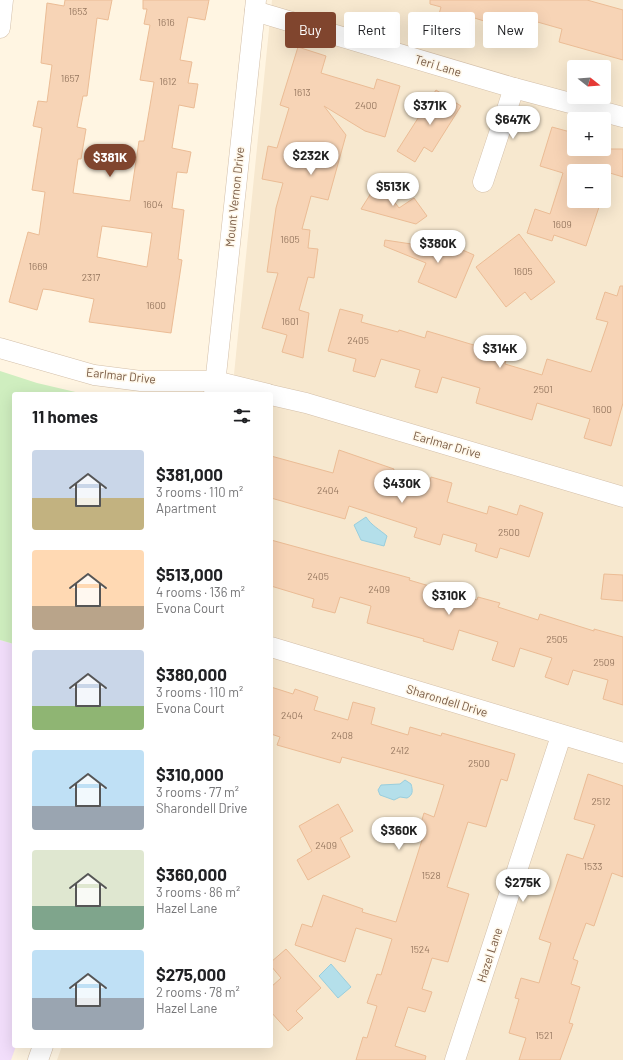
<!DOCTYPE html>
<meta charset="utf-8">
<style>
body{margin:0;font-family:Barlow,sans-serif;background:#f2f2f2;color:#202124;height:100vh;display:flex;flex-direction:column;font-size:15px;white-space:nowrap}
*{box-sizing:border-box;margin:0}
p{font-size:13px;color:#757577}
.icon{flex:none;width:22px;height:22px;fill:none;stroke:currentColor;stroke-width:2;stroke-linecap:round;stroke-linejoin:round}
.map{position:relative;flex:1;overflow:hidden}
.panel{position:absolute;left:12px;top:392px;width:261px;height:656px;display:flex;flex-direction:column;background:#fff;border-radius:4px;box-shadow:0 4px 16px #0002}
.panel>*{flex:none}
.top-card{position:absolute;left:285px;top:12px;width:278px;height:36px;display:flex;gap:8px}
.needle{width:26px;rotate:107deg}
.controls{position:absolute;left:567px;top:60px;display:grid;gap:8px}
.controls a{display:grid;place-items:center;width:44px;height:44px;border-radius:4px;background:#fff;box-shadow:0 4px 16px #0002;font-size:20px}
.price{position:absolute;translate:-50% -34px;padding:0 9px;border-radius:14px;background:#fff;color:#222;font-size:13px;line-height:26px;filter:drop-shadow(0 1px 2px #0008)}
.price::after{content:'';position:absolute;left:50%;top:24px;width:12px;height:9px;margin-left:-6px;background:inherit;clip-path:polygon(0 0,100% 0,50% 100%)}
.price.selected{background:#80452e;color:#fff}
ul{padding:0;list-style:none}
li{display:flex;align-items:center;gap:12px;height:100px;padding:0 20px}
li span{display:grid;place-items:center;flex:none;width:112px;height:80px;border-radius:4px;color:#555}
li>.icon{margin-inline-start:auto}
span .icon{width:48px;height:48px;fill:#fffc;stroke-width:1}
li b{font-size:17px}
h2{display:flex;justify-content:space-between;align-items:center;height:48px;padding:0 20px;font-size:17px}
.chip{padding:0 14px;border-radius:4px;background:#fff;box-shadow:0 4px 16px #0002;font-size:14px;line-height:36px}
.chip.selected{background:#80452e;color:#fff}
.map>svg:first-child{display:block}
.residential{fill:#f7e8cf;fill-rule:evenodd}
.education{fill:#f2defb}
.green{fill:#cfeebf}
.water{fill:#b4dfea;stroke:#99cedd}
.building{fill:#f7d4b6;stroke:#ebbc95;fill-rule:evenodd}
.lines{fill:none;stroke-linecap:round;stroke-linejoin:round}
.street-casing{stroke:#d3bfa9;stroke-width:21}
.street{stroke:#fff;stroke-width:20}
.labels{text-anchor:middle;stroke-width:3;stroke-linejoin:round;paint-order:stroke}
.number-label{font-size:10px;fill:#987961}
.street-label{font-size:12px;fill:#795b45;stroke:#fff8ea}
</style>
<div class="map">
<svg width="623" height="1060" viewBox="0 0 623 1060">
<rect width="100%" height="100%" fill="#fff5e2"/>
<path class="residential" d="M272,0H623V1060H57L62,1046H271V394H232ZM574,67H604V97H574ZM574,119H604V149H574ZM574,171H604V201H574Z"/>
<path class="education" d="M0,640L14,644V1046H16L11,1060H0Z"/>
<path class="green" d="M0,371L37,383L84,394H14V644L0,640Z"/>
<g class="water">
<path d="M366,517C372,526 379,529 387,536L384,546L361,540L354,525Z"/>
<path d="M405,780L411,784C413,791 413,795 407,798L400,797L394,800L380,795L378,790L381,785L400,784Z"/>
<path d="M331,964L351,987L338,998L319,976Z"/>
</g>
<g class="building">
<path d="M65,0H112L108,20L97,18L87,96H83L77,127L86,129L81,159H78L73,193L130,201L139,141H144L154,82L140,80L150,25L144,24L147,9H143V0H209L205,20L188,17L180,60L192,62L188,83L198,84L194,108L179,105L172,148L191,152L187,173L177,172L172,208L184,210L178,259L182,260L171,333L89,322L94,299L51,290L43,289L37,310L9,302L28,232L39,235L45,192L32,190L42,128L33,126L38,101L47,102L52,65L41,63L47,3L64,6ZM102,226L152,233L147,267L97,257Z"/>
<path d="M430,0H587L623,10V60L559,42L562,29L527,19L522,33L465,15L463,21L439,14L441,7L430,4Z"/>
<path d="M298,47L326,56L321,73L374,89L377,79L400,86L385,137L365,131L324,106L346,135L328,200L311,196L302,229L310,230L308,248L318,249L314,278L308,277L299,310L309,313L303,358L282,352L287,335L262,328L278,273L267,272L276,208L283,183L262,179L268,146L277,148L289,108L280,105Z"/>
<path d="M436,90L461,106L432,152L424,147L415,162L397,151Z"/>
<path d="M552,127L574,133V149H623V177L610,173L604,192V171H574V201H601L586,246L554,235L552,241L527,233L535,209L550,214L563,173L540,166Z"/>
<path d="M381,184L399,208L414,198L427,216L416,224L361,209L373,190Z"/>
<path d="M519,234L555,282L531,300L525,292L506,307L476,267Z"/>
<path d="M433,237L474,255L456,298L418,282L426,263L384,246L385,240L431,247Z"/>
<path d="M620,286H623V403L611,446L584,438L590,419L537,403L532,420L476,403L480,388L442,377L437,393L415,387L420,370L381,359L375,377L353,371L356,359L328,351L340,309L363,315L361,322L398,332L399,330L425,338L427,331L507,355L505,364L542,375L547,359L591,372L608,322L596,319L605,292L617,296Z"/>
<path d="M339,450L394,469L392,477L428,488L431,477L452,483L447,502L487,514L489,506L517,515L520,505L543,513L529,557L500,548L497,558L475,551L477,544L443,534L440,545L414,537L417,528L349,506L345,519L271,498V456L333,473Z"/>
<path d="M271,540L410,578L409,580L477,600L478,597L500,603L498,607L538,620L540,614L594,631V629L623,637V705L603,699L608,680L573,670L568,685L545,677L552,658L520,648L514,667L492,660L498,642L459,630L453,650L423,641L424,639L367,623L371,606L340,597L335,613L312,607L314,599L271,586Z"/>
<path d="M604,574L623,575V601L601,599Z"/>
<path d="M271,687L293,694L295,689L318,697L314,710L348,720L353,702L375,708L371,724L408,735L410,727L441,736L442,733L515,754L507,781L501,779L486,827L468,822L447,887L469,894L448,962L432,958L422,989L432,992L425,1012L408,1007L395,1046L426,1056L425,1060H356L363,1037L367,1038L377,1006L367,1003L377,974L381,975L392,939L356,928L345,962L295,945L302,924L312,927L323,895L363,909L362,912L396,922L423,837L417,836L424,813L434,817L444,785L342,757L340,763L277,745L280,737L271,734Z"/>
<path d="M588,774L623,786V877L612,873L594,926L586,923L573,959L578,961L571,984L580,987L569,1023L573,1024L560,1060H519L526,1038L509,1033L519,999L515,998L521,978L539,983L551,943L539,939L567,854L583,859L595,825L574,819Z"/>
<path d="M338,804L353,831L340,838L350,857L308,880L297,860L312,851L299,826Z"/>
<path d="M286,949L321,988L296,1011L303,1018L288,1031L271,1012V987L281,978L271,966V962Z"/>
</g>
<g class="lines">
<defs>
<g id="street">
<path d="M255,11L514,88L623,117"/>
<path d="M0,28L3,0"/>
<path d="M483,182L514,88"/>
<path d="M0,348L94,375L141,381H215L268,394"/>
<path d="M214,394L256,0"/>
<path d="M271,395L306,403L623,497"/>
<path d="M271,647L623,753"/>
<path d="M38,1060L43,1046"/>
<path d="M455,1060L561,736"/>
</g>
</defs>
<use href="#street" class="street-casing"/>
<use href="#street" class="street"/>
</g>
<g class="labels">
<g class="number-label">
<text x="78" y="15">1653</text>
<text x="166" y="26">1616</text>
<text x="70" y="82">1657</text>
<text x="168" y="85">1612</text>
<text x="302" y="96">1613</text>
<text x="366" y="109">2400</text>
<text x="153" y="208">1604</text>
<text x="562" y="228">1609</text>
<text x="290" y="243">1605</text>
<text x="38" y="270">1669</text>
<text x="523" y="275">1605</text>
<text x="91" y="281">2317</text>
<text x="156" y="309">1600</text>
<text x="290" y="325">1601</text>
<text x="358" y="344">2405</text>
<text x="543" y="393">2501</text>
<text x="602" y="413">1600</text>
<text x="328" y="494">2404</text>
<text x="509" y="536">2500</text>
<text x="318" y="580">2405</text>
<text x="379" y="593">2409</text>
<text x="557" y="643">2505</text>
<text x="604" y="666">2509</text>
<text x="292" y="719">2404</text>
<text x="342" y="739">2408</text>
<text x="400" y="754">2412</text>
<text x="479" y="767">2500</text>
<text x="601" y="805">2512</text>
<text x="326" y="849">2409</text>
<text x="593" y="870">1533</text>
<text x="431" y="879">1528</text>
<text x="420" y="953">1524</text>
<text x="544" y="1039">1521</text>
</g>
<g class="street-label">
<text transform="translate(438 66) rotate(17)" y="4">Teri Lane</text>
<text transform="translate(235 197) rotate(-84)" y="4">Mount Vernon Drive</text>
<text transform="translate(121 376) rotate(6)" y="4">Earlmar Drive</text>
<text transform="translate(447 445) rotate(16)" y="4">Earlmar Drive</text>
<text transform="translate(447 701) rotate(17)" y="4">Sharondell Drive</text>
<text transform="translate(490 955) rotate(-72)" y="4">Hazel Lane</text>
</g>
</g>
</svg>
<div class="controls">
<a><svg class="needle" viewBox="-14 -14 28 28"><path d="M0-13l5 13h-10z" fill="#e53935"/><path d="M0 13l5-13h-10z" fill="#757577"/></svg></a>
<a>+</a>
<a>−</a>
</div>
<b class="price" style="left:430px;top:126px">$371K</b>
<b class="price" style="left:513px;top:140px">$647K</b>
<b class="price" style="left:311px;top:176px">$232K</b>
<b class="price selected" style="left:110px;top:178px">$381K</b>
<b class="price" style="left:393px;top:207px">$513K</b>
<b class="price" style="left:438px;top:264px">$380K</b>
<b class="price" style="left:500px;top:369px">$314K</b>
<b class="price" style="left:402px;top:504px">$430K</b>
<b class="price" style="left:449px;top:616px">$310K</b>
<b class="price" style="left:399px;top:851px">$360K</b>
<b class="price" style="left:523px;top:903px">$275K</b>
<div class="top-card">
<a class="chip selected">Buy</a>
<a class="chip">Rent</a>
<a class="chip">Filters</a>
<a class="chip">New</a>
</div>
<section class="panel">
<h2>11 homes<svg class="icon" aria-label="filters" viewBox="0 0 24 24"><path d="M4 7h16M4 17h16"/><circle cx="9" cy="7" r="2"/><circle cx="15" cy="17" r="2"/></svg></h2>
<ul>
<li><span style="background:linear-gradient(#c9d6e8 60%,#c2b280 0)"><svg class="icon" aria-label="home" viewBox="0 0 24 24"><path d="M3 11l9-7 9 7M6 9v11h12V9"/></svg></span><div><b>$381,000</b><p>3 rooms · 110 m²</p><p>Apartment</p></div></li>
<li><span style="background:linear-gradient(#ffd9b3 70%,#b9a48a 0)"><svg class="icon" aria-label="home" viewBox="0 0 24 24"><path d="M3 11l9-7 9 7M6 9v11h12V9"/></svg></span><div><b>$513,000</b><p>4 rooms · 136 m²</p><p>Evona Court</p></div></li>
<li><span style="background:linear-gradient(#c9d6e8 70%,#8fb573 0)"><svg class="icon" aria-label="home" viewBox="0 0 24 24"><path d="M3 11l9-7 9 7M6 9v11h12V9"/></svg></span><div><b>$380,000</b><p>3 rooms · 110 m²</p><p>Evona Court</p></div></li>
<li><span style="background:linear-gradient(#bfe0f5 70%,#9aa5b1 0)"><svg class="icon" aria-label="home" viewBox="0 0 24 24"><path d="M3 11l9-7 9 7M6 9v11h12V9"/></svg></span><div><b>$310,000</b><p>3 rooms · 77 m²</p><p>Sharondell Drive</p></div></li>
<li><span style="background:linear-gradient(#dfe7d0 70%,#7fa58c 0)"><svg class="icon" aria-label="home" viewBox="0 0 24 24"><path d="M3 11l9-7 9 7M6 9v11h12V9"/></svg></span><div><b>$360,000</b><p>3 rooms · 86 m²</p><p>Hazel Lane</p></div></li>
<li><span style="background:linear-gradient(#bfe0f5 60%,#9aa5b1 0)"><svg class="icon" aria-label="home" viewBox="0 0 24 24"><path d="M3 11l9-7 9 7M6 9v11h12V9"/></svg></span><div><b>$275,000</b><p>2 rooms · 78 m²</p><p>Hazel Lane</p></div></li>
</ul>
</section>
</div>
